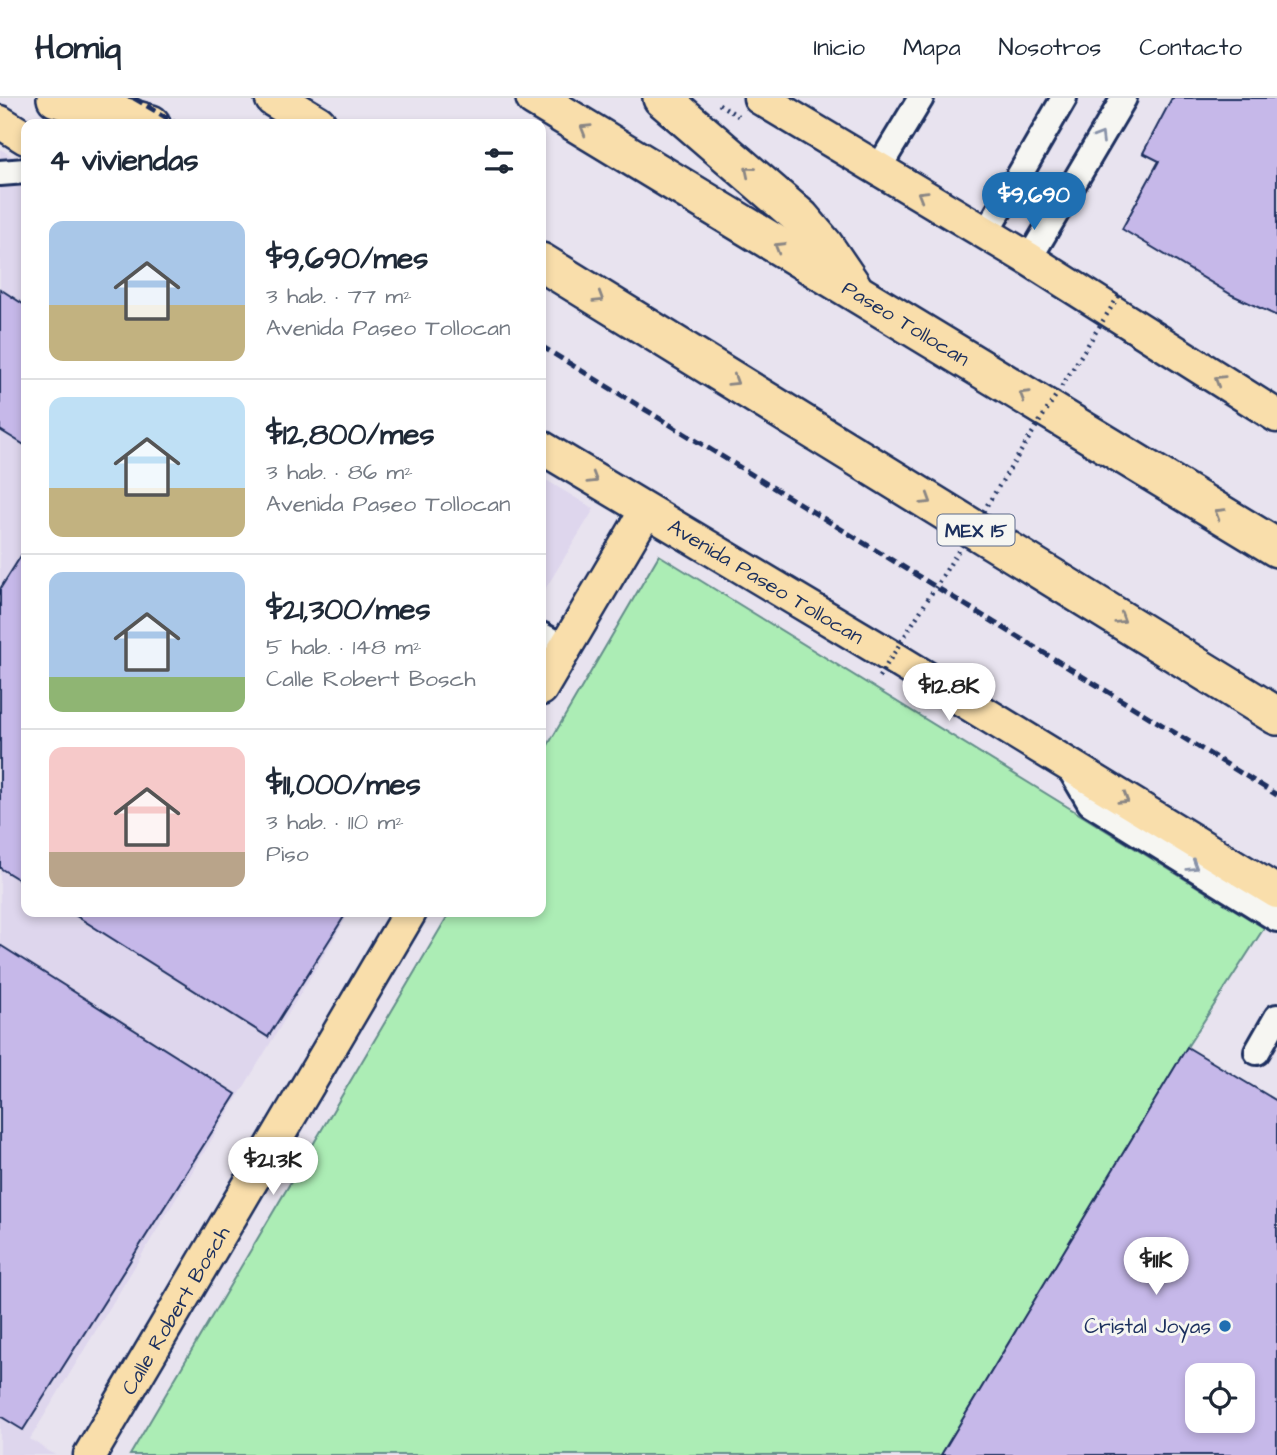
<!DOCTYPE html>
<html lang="es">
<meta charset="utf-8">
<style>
body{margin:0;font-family:"Architects Daughter",sans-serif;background:#f2f2f3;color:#1f2937;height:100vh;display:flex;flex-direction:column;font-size:26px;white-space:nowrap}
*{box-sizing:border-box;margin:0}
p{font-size:23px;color:#747a83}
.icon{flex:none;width:38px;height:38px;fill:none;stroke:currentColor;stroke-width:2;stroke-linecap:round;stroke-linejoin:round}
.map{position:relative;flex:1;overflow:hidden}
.drawer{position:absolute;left:21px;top:21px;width:525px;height:798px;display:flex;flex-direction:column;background:#fff;border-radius:14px;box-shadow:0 4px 10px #0003}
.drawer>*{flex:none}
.tools{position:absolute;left:1185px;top:1265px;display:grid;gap:14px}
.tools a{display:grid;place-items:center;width:70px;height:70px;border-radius:14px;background:#fff;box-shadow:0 4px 10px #0003;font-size:35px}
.price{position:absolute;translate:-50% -60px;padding:0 16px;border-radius:24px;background:#fff;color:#222;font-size:23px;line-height:46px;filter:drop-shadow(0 2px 4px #0008)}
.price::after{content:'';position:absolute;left:50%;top:42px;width:21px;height:16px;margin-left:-10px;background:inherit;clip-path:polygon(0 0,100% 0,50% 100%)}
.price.current{background:#1f6fb2;color:#fff}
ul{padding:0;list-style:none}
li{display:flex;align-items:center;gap:21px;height:175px;padding:0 28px}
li+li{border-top:2px solid #e0e1e3}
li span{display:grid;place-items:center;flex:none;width:196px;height:140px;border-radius:14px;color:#555}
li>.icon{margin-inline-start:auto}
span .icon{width:84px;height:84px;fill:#fffc;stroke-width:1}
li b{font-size:30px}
h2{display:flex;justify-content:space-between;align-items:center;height:84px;padding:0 28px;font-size:30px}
header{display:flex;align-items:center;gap:42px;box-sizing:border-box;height:98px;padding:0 35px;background:#fff;border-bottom:2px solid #e0e1e3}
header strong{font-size:33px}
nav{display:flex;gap:38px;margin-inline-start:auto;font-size:24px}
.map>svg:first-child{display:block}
.built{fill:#ded6ed}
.green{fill:#acedb5;stroke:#648e8a;stroke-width:2}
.building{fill:#c6b8e9;stroke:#1b2f5e;stroke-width:2;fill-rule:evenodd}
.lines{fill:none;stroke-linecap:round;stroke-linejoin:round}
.minor-casing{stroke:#1b2f5e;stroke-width:30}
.major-casing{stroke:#1b2f5e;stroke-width:37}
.highway-casing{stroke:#1b2f5e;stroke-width:42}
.path{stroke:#1b2f5e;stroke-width:4.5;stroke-dasharray:2 5;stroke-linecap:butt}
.minor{stroke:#f6f6f2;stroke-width:24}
.major{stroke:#f9deab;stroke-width:32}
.highway{stroke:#f9deab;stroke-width:37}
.rail{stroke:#1b2f5e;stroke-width:5;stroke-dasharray:10 5;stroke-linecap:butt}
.path-bridge{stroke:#1b2f5e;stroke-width:4.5;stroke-dasharray:2 5;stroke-linecap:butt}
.oneway{stroke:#8a8684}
.oneway2{stroke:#8892a8}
.poi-dot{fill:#1f6fb2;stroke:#f6f6f2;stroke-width:2.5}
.labels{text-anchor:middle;stroke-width:6;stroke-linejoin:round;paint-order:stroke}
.shield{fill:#f6f6f2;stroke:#5d6b8a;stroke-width:2}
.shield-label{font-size:19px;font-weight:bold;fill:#1b2f5e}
.street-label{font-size:21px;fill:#1b2f5e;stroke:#f6f6f2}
.poi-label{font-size:21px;fill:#1b2f5e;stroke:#f6f6f2;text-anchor:end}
</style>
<header>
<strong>Homiq</strong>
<nav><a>Inicio</a><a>Mapa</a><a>Nosotros</a><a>Contacto</a></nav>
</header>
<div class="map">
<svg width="1277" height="1357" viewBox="0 0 1277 1357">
<rect width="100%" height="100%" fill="#e8e3ef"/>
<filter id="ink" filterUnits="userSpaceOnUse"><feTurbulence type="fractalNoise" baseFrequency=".0143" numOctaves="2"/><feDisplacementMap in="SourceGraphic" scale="14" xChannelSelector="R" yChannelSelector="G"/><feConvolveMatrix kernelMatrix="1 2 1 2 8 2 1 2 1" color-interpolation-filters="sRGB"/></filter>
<g filter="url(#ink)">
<g class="built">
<path d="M0,51L26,67V814H350L30,1341L55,1357H0Z"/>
<path d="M541,379L594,411L541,498Z"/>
</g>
<path class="green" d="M659,457L1264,830L1187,949L941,1357H130L450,814H541V659Z"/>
<g class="building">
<path d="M1172,0H1277V218L1232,197L1122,131L1159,63L1143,55Z"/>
<path d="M0,191L26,208V348L0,332Z"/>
<path d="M26,450V786L0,770V491Z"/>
<path d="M70,814H347L268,939Z"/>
<path d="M0,847L236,996L23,1332L0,1318Z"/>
<path d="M1187,949L1277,1003V1357H941ZM1197,1278H1242V1323H1197Z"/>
</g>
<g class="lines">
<defs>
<g id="minor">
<path d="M878,71L921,0"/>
<path d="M0,75L26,73"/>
<path d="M986,135L1064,0"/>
<path d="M1029,161L1124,0"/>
<path d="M541,537L565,550"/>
<path d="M1067,666L1090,705L1277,821"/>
<path d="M1257,954L1277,919"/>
</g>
<g id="major">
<path d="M760,0L1029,161L1277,318"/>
<path d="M0,24L26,40"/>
<path id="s1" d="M541,349L889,557L1277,794"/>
<path d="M541,591L646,413"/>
<path id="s2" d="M90,1357L410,814"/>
</g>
<g id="highway">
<path d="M56,0L151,26"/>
<path d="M274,0L317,26"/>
<path id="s3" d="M535,0L1277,450"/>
<path d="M662,0L801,120L824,147L852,188"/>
<path d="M541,164L1277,618"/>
</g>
</defs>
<use href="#minor" class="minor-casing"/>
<use href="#major" class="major-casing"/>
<use href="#highway" class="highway-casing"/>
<path class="path" d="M719,6L738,18"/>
<use href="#minor" class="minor"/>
<use href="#major" class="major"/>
<use href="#highway" class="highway"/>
<g class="rail">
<path d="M134,0L177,26"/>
<path d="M541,248L1277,697"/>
</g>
<path class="path-bridge" d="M879,579L1121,194"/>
</g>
<defs><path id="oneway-chevron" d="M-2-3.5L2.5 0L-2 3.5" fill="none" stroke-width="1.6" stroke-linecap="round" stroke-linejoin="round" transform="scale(1.75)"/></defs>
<g class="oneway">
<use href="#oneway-chevron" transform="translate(585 31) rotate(-149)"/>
<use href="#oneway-chevron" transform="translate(749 73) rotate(-140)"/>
<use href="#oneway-chevron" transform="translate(922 97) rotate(-149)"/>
<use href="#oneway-chevron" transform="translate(779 149) rotate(-149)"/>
<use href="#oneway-chevron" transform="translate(599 200) rotate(32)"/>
<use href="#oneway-chevron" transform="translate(1219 282) rotate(-148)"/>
<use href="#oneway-chevron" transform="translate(734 283) rotate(32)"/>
<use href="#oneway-chevron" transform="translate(1024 297) rotate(-149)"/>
<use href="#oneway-chevron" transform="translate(593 381) rotate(31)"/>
<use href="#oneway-chevron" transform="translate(927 402) rotate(32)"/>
<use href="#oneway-chevron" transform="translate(1219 415) rotate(-149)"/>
<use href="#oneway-chevron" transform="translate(1121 521) rotate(32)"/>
<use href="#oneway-chevron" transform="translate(1124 701) rotate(31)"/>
</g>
<g class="oneway2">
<use href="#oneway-chevron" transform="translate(1100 39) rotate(-59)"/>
<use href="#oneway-chevron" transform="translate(1193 768) rotate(32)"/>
</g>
</g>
<circle class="poi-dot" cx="1225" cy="1228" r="7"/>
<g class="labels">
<rect class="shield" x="937.5" y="416.5" width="77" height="31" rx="5"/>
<g class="shield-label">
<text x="976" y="439">MEX 15</text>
</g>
<g class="street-label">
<text dy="7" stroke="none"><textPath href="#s3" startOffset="434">Paseo Tollocan</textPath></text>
<text dy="7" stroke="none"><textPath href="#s1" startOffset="262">Avenida Paseo Tollocan</textPath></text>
<text dy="7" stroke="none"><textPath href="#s2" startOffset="168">Calle Robert Bosch</textPath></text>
</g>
<g class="poi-label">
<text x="1211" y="1235">Cristal Joyas</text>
</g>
</g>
</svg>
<div class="tools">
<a><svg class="icon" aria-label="locate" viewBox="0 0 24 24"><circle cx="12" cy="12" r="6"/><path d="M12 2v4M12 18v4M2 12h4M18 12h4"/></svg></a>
</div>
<b class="price current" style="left:1034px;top:134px">$9,690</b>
<b class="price" style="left:949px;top:625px">$12.8K</b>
<b class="price" style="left:273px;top:1099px">$21.3K</b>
<b class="price" style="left:1156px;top:1199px">$11K</b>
<section class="drawer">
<h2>4 viviendas<svg class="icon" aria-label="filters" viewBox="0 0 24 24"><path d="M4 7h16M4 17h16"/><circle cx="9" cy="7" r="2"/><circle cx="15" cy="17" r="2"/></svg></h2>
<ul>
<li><span style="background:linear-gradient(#a9c7e8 60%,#c2b280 0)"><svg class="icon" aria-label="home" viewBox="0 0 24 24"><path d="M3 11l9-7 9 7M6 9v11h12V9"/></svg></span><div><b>$9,690/mes</b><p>3 hab. · 77 m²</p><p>Avenida Paseo Tollocan</p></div></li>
<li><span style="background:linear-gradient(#bfe0f5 65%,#c2b280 0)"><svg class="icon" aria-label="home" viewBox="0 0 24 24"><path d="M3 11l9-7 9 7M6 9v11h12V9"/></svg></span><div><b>$12,800/mes</b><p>3 hab. · 86 m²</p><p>Avenida Paseo Tollocan</p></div></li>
<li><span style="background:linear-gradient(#a9c7e8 75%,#8fb573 0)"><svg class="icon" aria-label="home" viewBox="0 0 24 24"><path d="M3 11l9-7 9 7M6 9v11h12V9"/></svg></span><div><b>$21,300/mes</b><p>5 hab. · 148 m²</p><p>Calle Robert Bosch</p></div></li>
<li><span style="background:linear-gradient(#f6c9c9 75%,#b9a48a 0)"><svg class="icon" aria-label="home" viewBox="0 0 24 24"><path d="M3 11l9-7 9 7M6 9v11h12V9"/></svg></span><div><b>$11,000/mes</b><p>3 hab. · 110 m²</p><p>Piso</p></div></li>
</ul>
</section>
</div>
